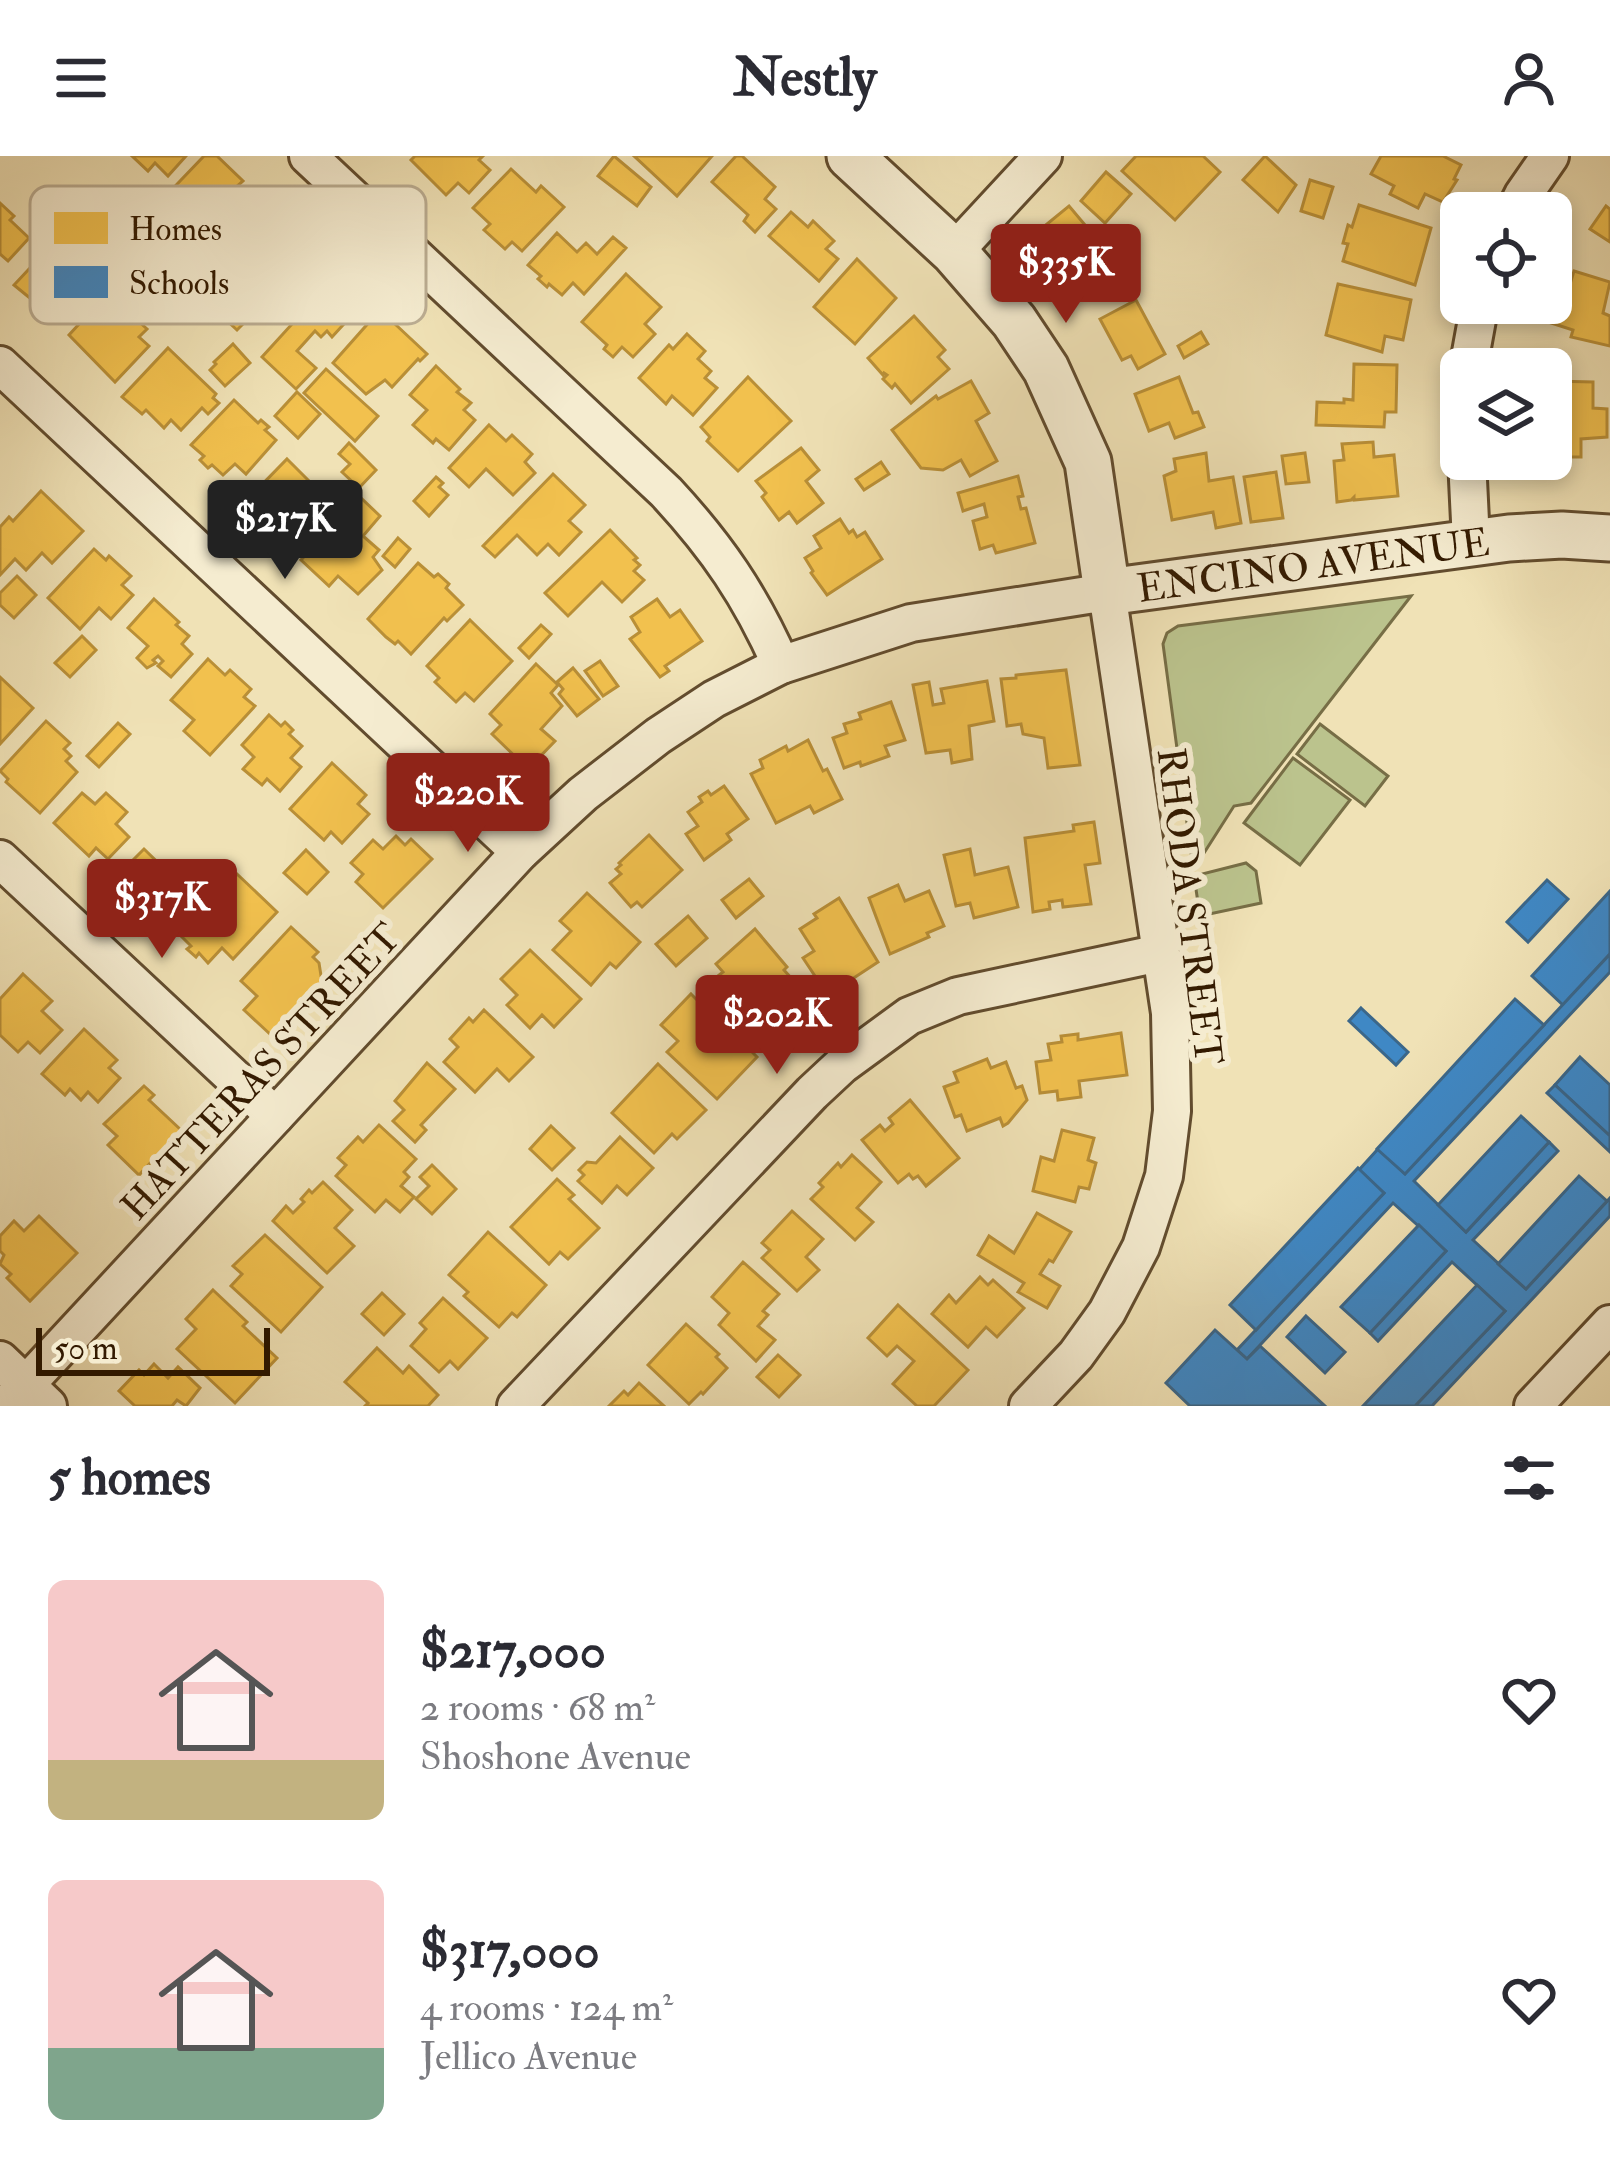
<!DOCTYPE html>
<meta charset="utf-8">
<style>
body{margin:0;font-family:"IM FELL Double Pica",serif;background:#f2f2f3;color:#2b2b33;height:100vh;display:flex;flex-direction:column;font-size:45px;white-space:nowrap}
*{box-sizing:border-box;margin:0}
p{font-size:39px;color:#7c7c81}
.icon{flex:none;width:66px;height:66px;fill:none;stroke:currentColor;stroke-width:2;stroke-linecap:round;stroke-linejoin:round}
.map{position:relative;height:1250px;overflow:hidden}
.panel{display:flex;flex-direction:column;background:#fff;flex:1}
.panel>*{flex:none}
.buttons{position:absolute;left:1440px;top:36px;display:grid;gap:24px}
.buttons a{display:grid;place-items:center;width:132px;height:132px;border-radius:18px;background:#fff;box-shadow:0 6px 18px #0003;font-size:60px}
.scale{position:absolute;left:36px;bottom:30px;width:234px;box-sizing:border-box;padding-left:12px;border:6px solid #331a00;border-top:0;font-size:33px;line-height:42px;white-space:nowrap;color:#331a00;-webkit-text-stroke:9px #f5ecd0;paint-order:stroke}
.price{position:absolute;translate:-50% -102px;padding:0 27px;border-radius:12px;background:#8f2418;color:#fff;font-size:39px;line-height:78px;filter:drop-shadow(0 3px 6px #0008)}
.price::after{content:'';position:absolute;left:50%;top:72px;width:36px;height:27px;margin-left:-18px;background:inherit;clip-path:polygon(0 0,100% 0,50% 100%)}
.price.current{background:#222;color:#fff}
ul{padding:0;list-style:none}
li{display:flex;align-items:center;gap:36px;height:300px;padding:0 48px}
li span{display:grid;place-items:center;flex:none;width:336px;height:240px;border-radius:18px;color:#555}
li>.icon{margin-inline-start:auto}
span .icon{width:144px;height:144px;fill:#fffc;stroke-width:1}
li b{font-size:51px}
h2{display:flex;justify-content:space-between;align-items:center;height:144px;padding:0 48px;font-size:51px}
header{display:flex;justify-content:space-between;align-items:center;height:156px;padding:0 48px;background:#fff;font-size:54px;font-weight:800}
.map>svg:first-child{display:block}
.green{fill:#bbc38d;stroke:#776e46;stroke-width:3}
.homes{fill:#f2c14e;stroke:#b98f37;stroke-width:3}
.schools{fill:#3f88c5;stroke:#3b678a;stroke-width:3}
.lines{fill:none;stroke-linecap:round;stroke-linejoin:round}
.minor-casing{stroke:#624c2e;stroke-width:42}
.tertiary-casing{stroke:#624c2e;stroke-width:51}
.minor{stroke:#f5ecd0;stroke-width:36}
.tertiary{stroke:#f5ecd0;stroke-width:45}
.labels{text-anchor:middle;stroke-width:12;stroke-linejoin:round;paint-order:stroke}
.street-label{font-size:39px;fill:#331a00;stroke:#f5ecd0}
.key{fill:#f5ecd0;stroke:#bbad92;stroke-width:3}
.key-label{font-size:33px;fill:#331a00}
</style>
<header><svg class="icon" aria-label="menu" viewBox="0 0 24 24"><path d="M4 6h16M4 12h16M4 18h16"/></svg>Nestly<svg class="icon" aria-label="person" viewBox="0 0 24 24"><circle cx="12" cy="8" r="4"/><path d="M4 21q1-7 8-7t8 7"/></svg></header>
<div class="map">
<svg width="1610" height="1250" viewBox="0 0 1610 1250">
<rect width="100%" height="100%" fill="#f0e2b6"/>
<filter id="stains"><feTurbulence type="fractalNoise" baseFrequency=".00167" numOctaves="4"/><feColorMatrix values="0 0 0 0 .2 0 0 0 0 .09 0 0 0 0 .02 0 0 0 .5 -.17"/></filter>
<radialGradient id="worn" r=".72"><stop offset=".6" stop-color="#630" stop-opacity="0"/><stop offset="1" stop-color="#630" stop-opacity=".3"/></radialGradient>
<g class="green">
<path d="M1411,440L1251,647L1234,650L1204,697H1191L1163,488L1167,477L1178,470Z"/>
<path d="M1320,568L1388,620L1365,650L1297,598Z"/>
<path d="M1293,602L1350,644L1300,709L1244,667Z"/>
<path d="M1246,707L1256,715L1261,747L1200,760L1194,720Z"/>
</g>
<g class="homes">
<path d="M132,0H186L168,20L155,7L148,15Z"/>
<path d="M204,0H217L243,25L235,32L247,44L183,109L164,91L183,71L159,47Z"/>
<path d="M415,0H483L479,4L490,14L469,37L458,27L446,39L411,4Z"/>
<path d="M614,0L651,31L637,50L598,20Z"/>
<path d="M634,0H712L677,40Z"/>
<path d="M736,0H742L775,31L765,43L776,53L755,76L744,65L748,59L712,26Z"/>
<path d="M1136,0H1203L1220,16L1175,64L1122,15Z"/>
<path d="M1265,0L1296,29L1278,56L1243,24Z"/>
<path d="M1381,0H1443L1461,9L1454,23L1457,24L1443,46L1425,38L1418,52L1390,38L1394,30L1371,18Z"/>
<path d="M511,13L536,36L541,30L564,51L522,95L512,86L505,93L484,74L490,68L473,52Z"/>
<path d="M1106,16L1131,38L1105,67L1081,45Z"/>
<path d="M1310,24L1333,31L1323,62L1301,55Z"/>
<path d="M0,47L14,60L10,64L29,82L8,105L0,98Z"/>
<path d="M1359,49L1431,72L1415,129L1343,105L1348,88L1343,87L1348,69L1352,71Z"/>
<path d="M1069,50L1117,107L1122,103L1132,115L1107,136L1097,125L1078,141L1051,109L1058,103L1036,77Z"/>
<path d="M1606,50L1610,53V86L1590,73Z"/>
<path d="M791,56L808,71L813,65L834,85L826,93L838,103L819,125L769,80Z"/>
<path d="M557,77L577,96L586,87L597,98L613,81L626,92L584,138L573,127L562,139L549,128L547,131L538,123L541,120L528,109Z"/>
<path d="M59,81L88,107L82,114L94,126L72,149L64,141L50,153L45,149L42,152L14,129Z"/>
<path d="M857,103L896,142L855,188L814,151Z"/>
<path d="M325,105L337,115L339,113L356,133L342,148L353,158L332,181L327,175L321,181L315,175L297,195L316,212L296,233L262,201L293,167L279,155Z"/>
<path d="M1574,115L1610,126L1603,157L1610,160V190L1571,181L1573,174L1548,166L1552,153L1560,155L1565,142L1559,141L1564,126L1570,128Z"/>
<path d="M626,118L661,151L645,168L655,178L633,201L622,191L613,201L604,193L607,189L582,166Z"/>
<path d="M123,120L140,137L125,153L147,173L139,181L149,190L115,226L69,179Z"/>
<path d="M1338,128L1411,144L1403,184L1385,180L1382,196L1326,179Z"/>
<path d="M241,143L255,156L237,174L223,161Z"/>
<path d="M1136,144L1165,198L1138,213L1131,200L1122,204L1100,163Z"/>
<path d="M380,154L427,198L420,205L418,203L392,231L385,224L366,238L333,207Z"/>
<path d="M914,160L945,194L938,201L949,213L911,247L895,228L892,232L883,223L887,219L884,217L883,219L868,202Z"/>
<path d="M1201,176L1208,188L1184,202L1178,190Z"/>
<path d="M687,178L705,195L698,203L711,215L705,222L717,232L693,259L672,240L666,248L639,222L669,189L673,193Z"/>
<path d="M233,188L250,207L225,230L210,214L216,208L214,206Z"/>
<path d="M168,192L216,238L213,242L219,247L208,258L202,252L181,274L171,264L164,272L146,254L142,258L122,241Z"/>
<path d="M1354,208L1397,209L1396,256H1385L1384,271L1316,269L1317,246L1344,247V243L1353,244Z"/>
<path d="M436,210L460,233L457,236L471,247L464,254L475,264L449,294L436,283L433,287L413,269L427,254L410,239Z"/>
<path d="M326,213L378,260L355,285L304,237Z"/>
<path d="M748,221L791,265L738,315L707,285L710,281L701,271Z"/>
<path d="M1179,221L1193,257L1198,256L1204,271L1175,282L1169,267L1149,275L1135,238Z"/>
<path d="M971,225L989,257L976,265L997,305L970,320L961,304L943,314L921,312L892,274L936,240L938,243Z"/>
<path d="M1551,225L1593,226V252L1607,253V281L1581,283V301H1566V308L1538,307V303H1551Z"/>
<path d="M297,236L320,258L298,282L275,260Z"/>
<path d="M234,244L258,267L261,264L269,271L265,274L276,284L246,318L235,308L223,319L212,309L208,312L200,304L204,300L191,289Z"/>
<path d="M489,269L506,285L512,279L532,298L525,306L535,317L513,339L486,313L469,331L449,312Z"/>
<path d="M1373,286L1374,301L1394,299L1398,340L1354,344V341L1351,344L1337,346L1334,305L1344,304L1342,288Z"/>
<path d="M349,287L376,314L359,332L342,316L350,308L339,298Z"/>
<path d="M801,292L819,314L806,325L823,347L797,367L789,356L779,364L762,341L766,337L756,325Z"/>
<path d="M1206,297L1209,325L1233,321L1241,367L1216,372L1213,356L1172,364L1164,320L1176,315L1174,303Z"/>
<path d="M1305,297L1309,326L1286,328L1282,300Z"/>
<path d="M287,303L331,347L296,383L286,373L279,379L244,347Z"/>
<path d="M881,306L889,318L864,334L856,323Z"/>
<path d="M1276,316L1283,362L1251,366L1244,321Z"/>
<path d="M553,318L585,349L569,365L581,376L559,399L548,388L537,399L517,379L495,401L483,390Z"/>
<path d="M1018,320L1023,340L1018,341L1021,353L1026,352L1035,387L996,397L993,389L980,393L973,365L987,361L984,348L963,355L958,337Z"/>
<path d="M436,321L443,327L439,331L448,339L429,360L414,345Z"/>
<path d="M41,335L83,375L52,407L42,397L26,414L15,403L0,419V371L9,361L13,365Z"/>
<path d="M360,341L380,360L363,380L379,394L373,401L382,414L358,438L338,420L329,430L301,404Z"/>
<path d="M840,363L849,377L853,374L857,381L865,376L882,403L827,439L811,417L813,415L805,402L821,392L814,380Z"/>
<path d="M610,374L637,402L634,404L640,409L634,415L644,424L622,446L602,426L568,460L545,437Z"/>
<path d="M398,382L410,393L395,411L383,400Z"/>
<path d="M94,393L106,404L109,400L131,420L122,429L133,439L111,463L99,452L80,473L48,442Z"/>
<path d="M418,407L434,421L438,418L449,428L446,432L463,449L447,465L444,462L411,498L398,485L395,488L386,481L368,463Z"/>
<path d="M17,420L36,439L14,462L0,449V437Z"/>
<path d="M154,443L179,466L176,469L189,480L182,488L192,498L171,521L158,510L163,505L158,500L153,504L156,507L147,512L137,502L148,490L128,472Z"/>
<path d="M657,443L670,461L680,454L702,485L665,510L669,515L660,521L630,483L640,476L631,461Z"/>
<path d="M470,464L512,505L474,545L465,537L456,546L435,526L439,522L427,510Z"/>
<path d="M541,469L551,478L529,502L519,492Z"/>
<path d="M82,480L96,494L70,521L55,507Z"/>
<path d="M208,503L225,519L230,514L251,533L244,541L255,550L210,599L184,575L194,564L171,544Z"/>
<path d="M600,505L618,530L603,540L585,515Z"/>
<path d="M536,508L558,529L551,537L562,550L541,573L555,585L528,613L492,578L501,569L490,558Z"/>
<path d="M573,512L599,543L577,560L559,538L563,533L557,526Z"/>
<path d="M1066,514L1080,609L1048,612L1044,582L1023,578L1021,568L1007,570L1001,523L1016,522V519Z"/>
<path d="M0,521L33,552L0,588Z"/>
<path d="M987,525L994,565L969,570L972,603L952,607L950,594L926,597L913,529L929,526L933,549L944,547L941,533Z"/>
<path d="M891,546L905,584L885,590L889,600L861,610L860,606L844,612L833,582L847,577L844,568L861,563L859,557Z"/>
<path d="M269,559L281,570L285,566L293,574L289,578L302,590L291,602L301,611L280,635L267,623L262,629L243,613L254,601L242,589Z"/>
<path d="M46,565L70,587L64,593L71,600L66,605L77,616L40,657L6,626L8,623L0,615Z"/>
<path d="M118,567L130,578L99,611L87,600Z"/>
<path d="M808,584L823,615L827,613L842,643L814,657L810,650L776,667L751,618L763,612L760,604L786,590L788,595Z"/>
<path d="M332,607L366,639L358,648L369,658L342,687L331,676L324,684L290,653Z"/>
<path d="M724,630L748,663L727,678L731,684L704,704L686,678L698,670L688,656L702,646L699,641L708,635L711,639Z"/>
<path d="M82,637L95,648L106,637L127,656L116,668L129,681L108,703L96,692L89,700L54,667Z"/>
<path d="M1094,666L1100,707L1085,709L1091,748L1063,751L1062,744L1049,746L1050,753L1033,756L1025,682L1074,675L1073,669Z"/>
<path d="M649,679L682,714L642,751L637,746L631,751L610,727L621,718L616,713L621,709L619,707Z"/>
<path d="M396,680L405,689L411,683L432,703L383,752L356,726L363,718L351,707L373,684L383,693Z"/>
<path d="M144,693L177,725L181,722L193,733L168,759L149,740L139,751L112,725Z"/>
<path d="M970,693L975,719L1008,711L1018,751L974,762L970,747L956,750L944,699Z"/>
<path d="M306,694L328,716L307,738L284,717Z"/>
<path d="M237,718L277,756L233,803L222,792L208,807L199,797L196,801L187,793L191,790L179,778Z"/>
<path d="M749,723L763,740L736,762L722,744Z"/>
<path d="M898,729L905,745L929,735L944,770L927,777L929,781L890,798L869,742Z"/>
<path d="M587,737L640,786L616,812L610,807L591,829L553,794L571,775L560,765Z"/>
<path d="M839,742L878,806L840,831L833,822L821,829L803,802L814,795L800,773L817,762L814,758Z"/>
<path d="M688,760L707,782L676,810L656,788Z"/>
<path d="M291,771L318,796L313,801L319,807L322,826L271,879L244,854L257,840L241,825Z"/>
<path d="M755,773L787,811L784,814L810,843L797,855L801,859L792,866L789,862L780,871L784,875L767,890L708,828L723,816L716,808Z"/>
<path d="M530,794L581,843L554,871L542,859L530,872L507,849L517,839L501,823Z"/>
<path d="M23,818L52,845L42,855L62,874L40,897L28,886L18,896L0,879V843Z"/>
<path d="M691,838L696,843L698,841L757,901L717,943L667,896L678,885L661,869Z"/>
<path d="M484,854L533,901L509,925L497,913L475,936L444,906L458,891L450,883L469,862L473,866Z"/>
<path d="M84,873L117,904L109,912L120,922L98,946L88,936L81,944L70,933L65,939L42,918Z"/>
<path d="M1121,877L1127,919L1079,925L1081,941L1058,944L1057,935L1040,937L1036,906L1051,904L1048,888L1062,886L1061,880L1078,878V884Z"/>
<path d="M987,903L991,912L1006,906L1016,932L1022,930L1027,944L1008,967L1003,970L1000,962L967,975L961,959L955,961L944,931L958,926L954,916Z"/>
<path d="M427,907L455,933L421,969L426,974L415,986L393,965L404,954L395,945Z"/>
<path d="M658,908L706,954L677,983L672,978L654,997L612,957Z"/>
<path d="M144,930L154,939L149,944L181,974L139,1019L108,989L117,980L104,968Z"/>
<path d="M910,944L959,1002L926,1030L918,1020L913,1023L909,1018L898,1027L862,984L880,969L885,975L893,968L889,962Z"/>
<path d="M379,969L416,1003L404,1016L409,1021L401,1030L414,1041L400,1056L386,1044L375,1056L336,1020L346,1009L338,1002L358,981L363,986Z"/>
<path d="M551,970L574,992L552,1014L530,993Z"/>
<path d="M1062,974L1094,982L1088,1004L1096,1007L1089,1033L1079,1031L1075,1046L1033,1035L1041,1001L1054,1005Z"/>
<path d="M620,981L653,1012L627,1039L617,1030L602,1047L578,1025L584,1019L579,1014L587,1006L596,1007Z"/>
<path d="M852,999L881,1026L857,1052L873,1066L855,1084L811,1043L823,1031L819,1027L838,1007L841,1011Z"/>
<path d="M432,1009L456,1033L432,1058L416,1043L429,1030L420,1021Z"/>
<path d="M557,1023L574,1039L569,1043L599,1072L568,1103L560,1096L549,1108L511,1071Z"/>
<path d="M323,1026L352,1054L335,1072L354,1090L327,1117L273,1065L286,1050L293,1057L304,1046L301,1043L309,1034L312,1037Z"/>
<path d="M792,1055L823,1083L806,1101L819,1114L797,1135L762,1102L770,1094L762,1087Z"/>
<path d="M1037,1057L1071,1076L1053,1106L1049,1104L1040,1118L1060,1130L1047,1152L1018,1136L1024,1127L978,1099L989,1080L1014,1097Z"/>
<path d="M39,1060L77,1097L30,1145L7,1122L11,1118L0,1108L4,1099L0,1095V1080L14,1065L24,1075Z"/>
<path d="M488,1076L546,1129L517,1161L512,1157L499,1171L464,1140L468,1136L449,1119Z"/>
<path d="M265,1079L322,1131L281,1176L231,1130L242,1118L233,1110Z"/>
<path d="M743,1106L779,1138L763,1155L768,1159L758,1170L775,1184L756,1205L719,1169L729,1157L712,1141Z"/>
<path d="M980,1121L988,1129L993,1124L1024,1152L997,1181L986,1171L968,1191L932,1158L949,1139L956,1147Z"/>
<path d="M213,1134L247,1166L243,1170L277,1202L235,1247L177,1193L196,1173L186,1163Z"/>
<path d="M382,1137L404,1158L384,1179L362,1158Z"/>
<path d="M443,1142L487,1182L458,1213L450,1205L439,1216L411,1190L426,1173L420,1167Z"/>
<path d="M898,1149L968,1214L934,1250H917L893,1228L914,1205L897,1190L887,1200L868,1182Z"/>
<path d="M686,1168L719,1198L716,1201L727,1212L703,1238L701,1236L689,1248L648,1209Z"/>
<path d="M377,1192L403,1217L409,1210L438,1239L428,1250H365L368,1247L345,1226Z"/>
<path d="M778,1199L800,1219L779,1241L757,1221Z"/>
<path d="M154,1208L168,1222L178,1211L200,1232L186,1250L177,1244L172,1250H135L119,1235L139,1214L144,1219Z"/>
<path d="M639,1227L664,1250H609L624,1235L628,1239Z"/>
</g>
<g class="schools">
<path d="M1547,724L1568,743L1528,786L1507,766Z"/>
<path d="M1610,735V798L1563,849L1532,820Z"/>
<path d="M1610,798V816L1414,1025L1466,1076L1549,986L1558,995L1473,1084L1526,1133L1610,1042V1060L1432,1250H1415L1505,1155L1452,1106L1378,1185L1370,1177L1446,1095L1393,1047L1247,1203L1237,1194L1384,1037L1359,1014L1378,993L1405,1018Z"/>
<path d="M1515,843L1544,869L1405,1018L1377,993Z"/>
<path d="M1361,852L1408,896L1396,909L1349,865Z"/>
<path d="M1580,901L1610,929V980L1555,929Z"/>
<path d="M1555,929L1610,980V996L1547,937Z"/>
<path d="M1521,960L1549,986L1466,1076L1438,1049Z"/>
<path d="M1358,1012L1384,1037L1256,1174L1230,1149Z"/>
<path d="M1579,1020L1607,1045L1526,1133L1498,1108Z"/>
<path d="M1419,1069L1446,1095L1370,1177L1341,1151Z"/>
<path d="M1477,1129L1505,1155L1415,1250H1363Z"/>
<path d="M1306,1160L1345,1196L1325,1217L1287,1181Z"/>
<path d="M1215,1174L1247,1203L1260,1190L1325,1250H1190L1166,1227Z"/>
</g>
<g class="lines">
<defs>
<g id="minor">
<path d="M308,0L666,336C717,391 750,439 781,509"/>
<path d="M1514,57L1523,39L1550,0"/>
<path d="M954,96L1043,0"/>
<path d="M0,209L520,696"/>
<path d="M1468,213L1480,147"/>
<path d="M1467,303L1471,386"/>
<path d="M0,703L275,960"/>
<path d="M0,1204L48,1250"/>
<path d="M6,1250L520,696L583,638L658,580L714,543L781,509L911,467L1107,436L1170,857L1172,955L1164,1020L1141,1091L1107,1156L1076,1199L1028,1250"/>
<path d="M516,1250L812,937L842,909L909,860L958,840L1160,797"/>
<path d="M1533,1250L1610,1168"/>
</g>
<g id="tertiary">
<path id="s1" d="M850,0L954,96L1014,165L1046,213L1088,306L1107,436L1509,382L1562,379L1610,382"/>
</g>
</defs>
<use href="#minor" class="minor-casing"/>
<use href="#tertiary" class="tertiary-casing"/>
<use href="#minor" class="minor"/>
<use href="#tertiary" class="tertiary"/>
</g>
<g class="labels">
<g class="street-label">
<text dy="14" stroke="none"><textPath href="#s1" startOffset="732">ENCINO AVENUE</textPath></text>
<text transform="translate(1191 750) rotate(83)" y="14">RHODA STREET</text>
<text transform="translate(260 915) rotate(-47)" y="14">HATTERAS STREET</text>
</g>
</g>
<rect x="30" y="30" width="396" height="138" rx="18" class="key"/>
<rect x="54" y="56" width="54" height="32" fill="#f2c14e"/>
<rect x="54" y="110" width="54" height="32" fill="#3f88c5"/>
<g class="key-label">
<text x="129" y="84">Homes</text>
<text x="129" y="138">Schools</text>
</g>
<rect width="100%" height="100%" filter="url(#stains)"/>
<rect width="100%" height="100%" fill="url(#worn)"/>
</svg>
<div class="buttons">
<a><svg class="icon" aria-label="locate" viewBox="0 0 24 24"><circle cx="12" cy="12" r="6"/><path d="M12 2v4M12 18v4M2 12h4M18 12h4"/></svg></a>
<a><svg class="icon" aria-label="layers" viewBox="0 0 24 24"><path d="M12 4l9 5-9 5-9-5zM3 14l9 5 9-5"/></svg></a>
</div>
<div class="scale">50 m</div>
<b class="price" style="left:1066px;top:170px">$335K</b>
<b class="price current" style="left:285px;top:426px">$217K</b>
<b class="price" style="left:468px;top:699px">$220K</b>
<b class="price" style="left:162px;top:805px">$317K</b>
<b class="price" style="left:777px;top:921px">$202K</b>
</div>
<section class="panel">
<h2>5 homes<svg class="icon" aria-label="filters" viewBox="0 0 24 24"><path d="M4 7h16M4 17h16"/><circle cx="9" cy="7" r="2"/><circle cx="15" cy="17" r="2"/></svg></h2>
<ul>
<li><span style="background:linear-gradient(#f6c9c9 75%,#c2b280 0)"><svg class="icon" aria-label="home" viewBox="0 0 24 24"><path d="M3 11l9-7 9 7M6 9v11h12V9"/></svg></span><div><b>$217,000</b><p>2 rooms · 68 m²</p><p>Shoshone Avenue</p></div><svg class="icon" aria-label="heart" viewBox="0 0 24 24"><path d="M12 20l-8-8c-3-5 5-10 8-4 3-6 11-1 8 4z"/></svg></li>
<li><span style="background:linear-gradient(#f6c9c9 70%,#7fa58c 0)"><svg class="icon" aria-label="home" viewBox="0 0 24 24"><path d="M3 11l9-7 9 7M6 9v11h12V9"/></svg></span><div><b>$317,000</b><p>4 rooms · 124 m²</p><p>Jellico Avenue</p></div><svg class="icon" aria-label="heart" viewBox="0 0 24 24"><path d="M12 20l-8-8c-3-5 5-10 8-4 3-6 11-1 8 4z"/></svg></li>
</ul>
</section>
